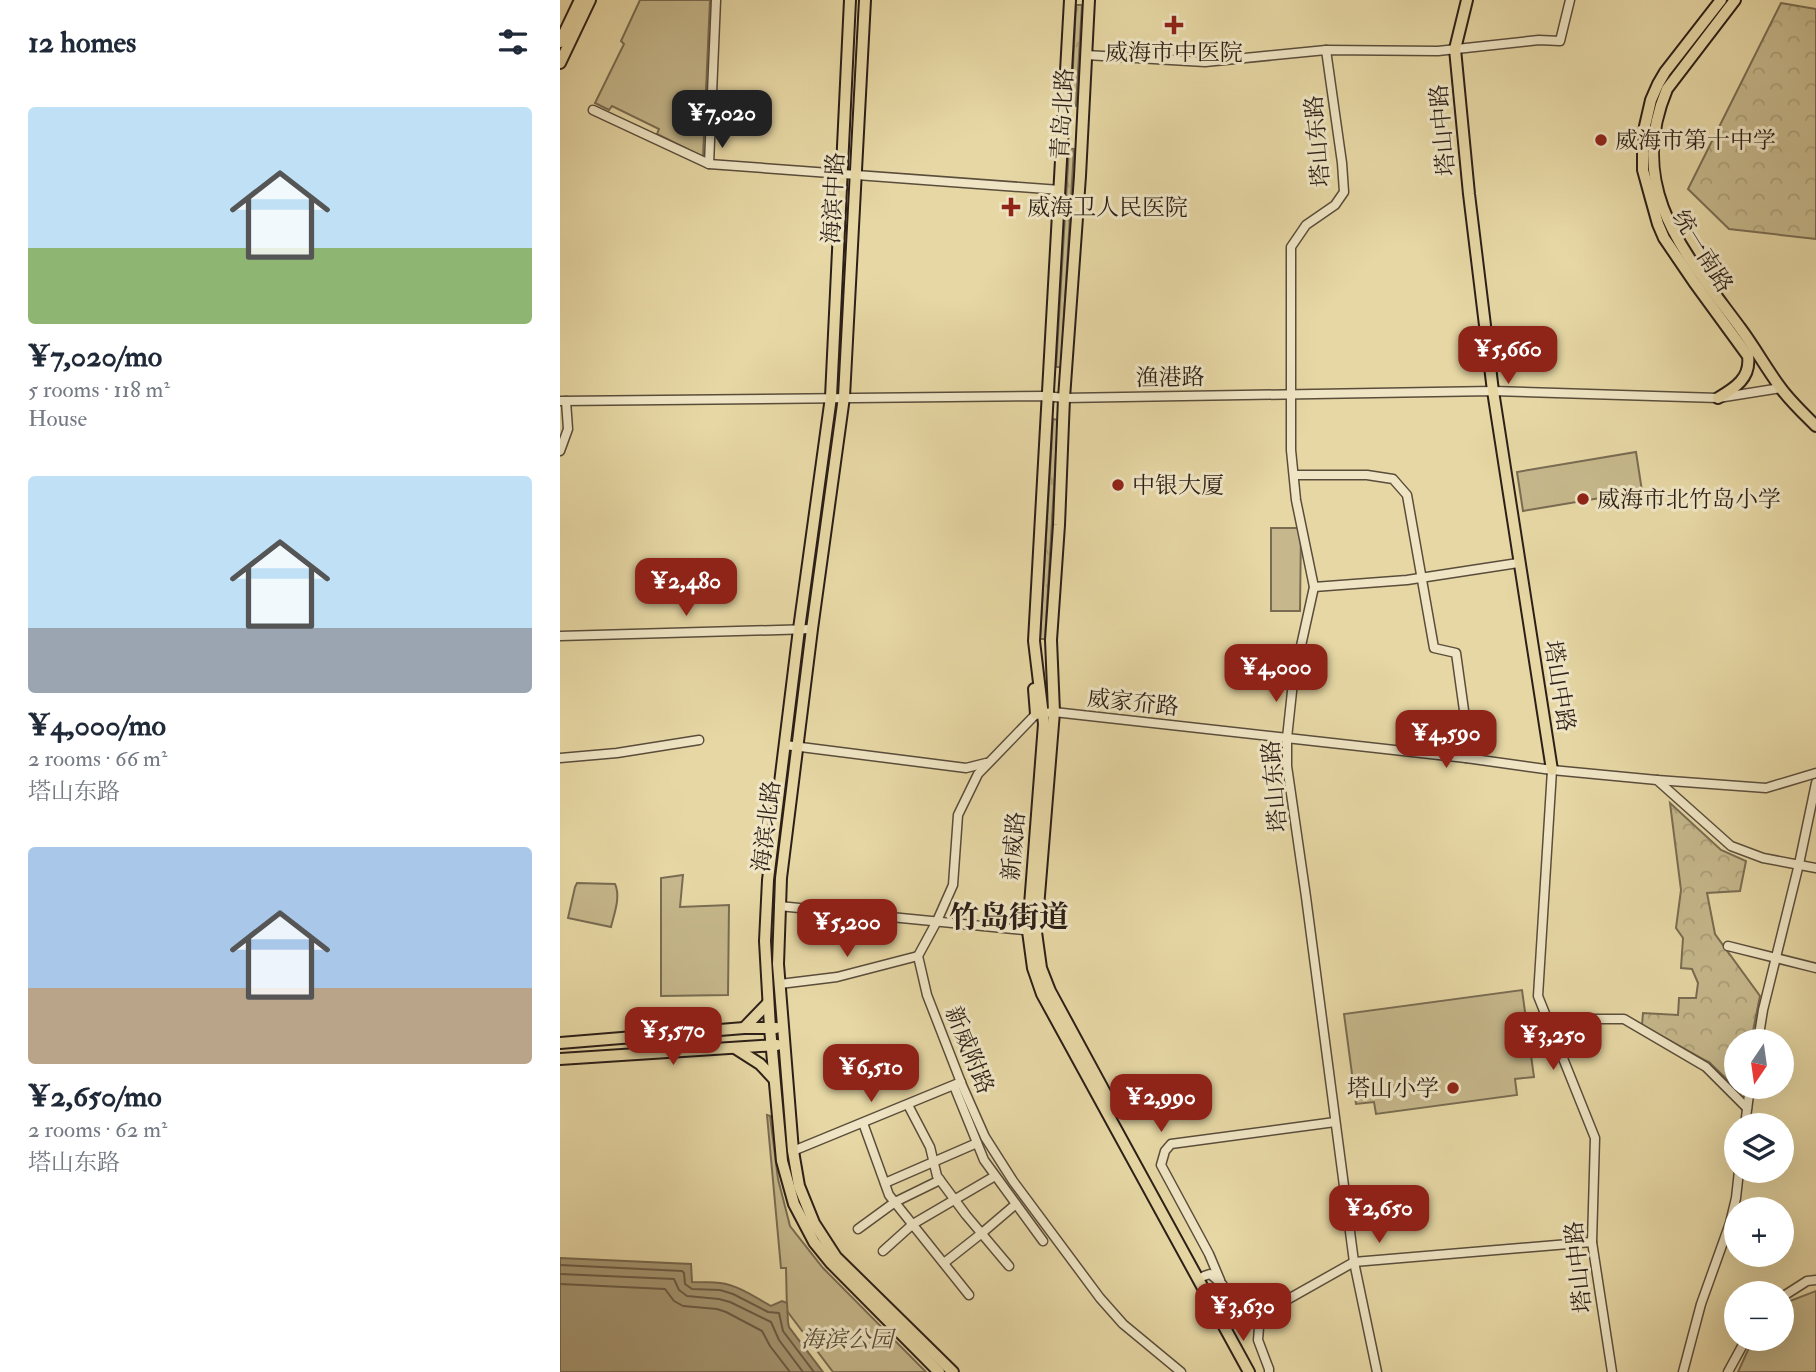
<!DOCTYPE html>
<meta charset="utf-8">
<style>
body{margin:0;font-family:"IM FELL Double Pica","Noto Serif SC",serif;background:#f6f6f7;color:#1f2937;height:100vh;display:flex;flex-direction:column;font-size:26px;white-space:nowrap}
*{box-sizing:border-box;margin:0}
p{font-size:23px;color:#747a83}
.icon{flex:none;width:38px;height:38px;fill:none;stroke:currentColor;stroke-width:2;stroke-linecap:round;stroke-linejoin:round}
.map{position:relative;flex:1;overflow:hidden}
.panel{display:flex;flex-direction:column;background:#fff;width:560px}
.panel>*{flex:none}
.needle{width:46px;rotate:193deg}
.fabs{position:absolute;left:1164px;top:1029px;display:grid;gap:14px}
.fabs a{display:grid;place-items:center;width:70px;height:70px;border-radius:50%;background:#fff;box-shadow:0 7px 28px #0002;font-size:35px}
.price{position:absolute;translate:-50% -60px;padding:0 16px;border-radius:14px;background:#8f2418;color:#fff;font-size:23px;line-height:46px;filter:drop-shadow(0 2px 4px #0008)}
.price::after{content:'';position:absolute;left:50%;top:42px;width:21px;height:16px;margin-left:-10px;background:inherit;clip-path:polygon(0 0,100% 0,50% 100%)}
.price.on{background:#222;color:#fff}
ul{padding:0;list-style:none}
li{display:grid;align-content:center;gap:14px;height:371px;padding:0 28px}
li span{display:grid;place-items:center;height:217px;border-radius:7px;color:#555}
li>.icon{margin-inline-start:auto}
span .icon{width:126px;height:126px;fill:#fffc;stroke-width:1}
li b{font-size:30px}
h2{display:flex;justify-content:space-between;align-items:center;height:84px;padding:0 28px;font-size:30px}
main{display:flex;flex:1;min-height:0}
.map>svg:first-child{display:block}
.grass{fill:url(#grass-tufts);stroke:#796c52;stroke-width:2}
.forest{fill:url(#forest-crowns);stroke:#796c52;stroke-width:2}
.park{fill:#c6b88c;stroke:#796c52;stroke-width:2}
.water{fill:#a79874;stroke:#76684f;stroke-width:2}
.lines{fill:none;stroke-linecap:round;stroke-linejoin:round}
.shore{stroke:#6a5c46;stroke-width:2}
.minor-casing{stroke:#5a4d3b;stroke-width:11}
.major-casing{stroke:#2c1f18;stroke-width:14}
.minor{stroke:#efe5c4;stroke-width:8}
.major{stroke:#e6d7a4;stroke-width:10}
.poi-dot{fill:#8f2418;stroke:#efe5c4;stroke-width:2.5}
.labels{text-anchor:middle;stroke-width:6;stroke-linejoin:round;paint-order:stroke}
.poi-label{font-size:23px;fill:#2c1f18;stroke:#efe5c4;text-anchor:start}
.street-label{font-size:23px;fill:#2c1f18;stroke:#efe5c4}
.park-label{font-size:23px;font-style:italic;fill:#5a4d3b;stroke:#efe5c4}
.district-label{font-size:30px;font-weight:bold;fill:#2c1f18;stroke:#efe5c4}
</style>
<main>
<section class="panel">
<h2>12 homes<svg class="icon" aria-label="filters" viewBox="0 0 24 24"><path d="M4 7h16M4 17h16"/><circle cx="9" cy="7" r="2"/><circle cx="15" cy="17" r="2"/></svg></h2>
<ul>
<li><span style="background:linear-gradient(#bfe0f5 65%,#8fb573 0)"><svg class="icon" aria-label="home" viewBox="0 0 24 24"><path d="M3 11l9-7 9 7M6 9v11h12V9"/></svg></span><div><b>¥7,020/mo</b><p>5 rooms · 118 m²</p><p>House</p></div></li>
<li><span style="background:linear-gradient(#bfe0f5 70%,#9aa5b1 0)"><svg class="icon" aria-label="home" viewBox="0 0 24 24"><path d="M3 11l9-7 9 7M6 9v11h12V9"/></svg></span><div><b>¥4,000/mo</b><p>2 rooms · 66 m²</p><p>塔山东路</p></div></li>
<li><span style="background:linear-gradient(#a9c7e8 65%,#b9a48a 0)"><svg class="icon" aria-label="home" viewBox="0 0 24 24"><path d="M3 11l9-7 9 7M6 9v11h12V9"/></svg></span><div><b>¥2,650/mo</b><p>2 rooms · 62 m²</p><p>塔山东路</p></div></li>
</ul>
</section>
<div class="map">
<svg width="1256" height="1372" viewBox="0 0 1256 1372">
<defs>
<pattern id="grass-tufts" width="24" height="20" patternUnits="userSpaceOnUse" patternTransform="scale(1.75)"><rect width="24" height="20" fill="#c6b88c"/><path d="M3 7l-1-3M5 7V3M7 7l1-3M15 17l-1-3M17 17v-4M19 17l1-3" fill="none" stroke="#aa9e78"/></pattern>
<pattern id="forest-crowns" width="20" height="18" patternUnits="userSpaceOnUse" patternTransform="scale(1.75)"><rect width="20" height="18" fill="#c6b88c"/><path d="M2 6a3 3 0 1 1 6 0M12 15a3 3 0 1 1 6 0" fill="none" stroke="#aa9e78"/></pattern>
</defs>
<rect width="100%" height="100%" fill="#e6d7a4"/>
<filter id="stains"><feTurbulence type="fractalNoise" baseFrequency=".00286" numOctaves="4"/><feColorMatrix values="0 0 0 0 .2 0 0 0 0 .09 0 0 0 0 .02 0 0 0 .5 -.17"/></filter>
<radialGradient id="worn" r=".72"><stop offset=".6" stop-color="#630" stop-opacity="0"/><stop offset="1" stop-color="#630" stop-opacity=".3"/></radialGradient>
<g class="grass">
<path d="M516,5H522L516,106L511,105Z"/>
<path d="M509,148L514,149L501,367H496Z"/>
<path d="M493,419L498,420L485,639H480Z"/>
</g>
<g class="forest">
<path d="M1221,3L1256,9V239L1169,229L1128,189Z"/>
<path d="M1110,803L1161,850L1186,861L1180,891L1147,893L1155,934L1200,996L1191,1041H1176V1087H1182L1181,1093L1150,1063L1082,1025L1083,1013L1118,1015L1119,998H1136L1138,983L1132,969L1121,968L1123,938L1116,928L1121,890Z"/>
</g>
<g class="park">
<path d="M80,0H150L143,157L97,134L99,129L52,106L49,110L35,103L64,44L61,41Z"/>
<path d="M1076,452L1082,491L963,511L957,472Z"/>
<path d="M711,528H741L740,611H711Z"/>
<path d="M123,875L120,907L169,905L168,995L101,996V878Z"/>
<path d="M17,883L55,884C61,897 54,914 51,927L8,918L15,887Z"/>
<path d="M962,990L974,1077L955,1079L957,1095L816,1114L814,1102L796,1104L784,1014Z"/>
<path d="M207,1115L210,1116L218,1179L230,1226L263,1268L366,1372H273L227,1311L226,1268H221Z"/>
<path d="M1256,1291V1372H1178L1193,1339H1222V1304Z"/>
</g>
<path class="water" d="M0,1258L131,1264L132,1282C141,1282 151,1282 160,1283C178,1285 195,1297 211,1306L222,1301L227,1303L228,1322L229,1327L263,1372H0Z"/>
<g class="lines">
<g class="shore">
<path d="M0,1265L122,1271L124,1273L125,1284L132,1289L160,1290L173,1294L208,1312L219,1313L223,1331L254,1372"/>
<path d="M0,1274L114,1279L119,1290L127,1296L159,1299L170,1302L211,1322L219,1340L243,1372"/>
<path d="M0,1284L105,1289L114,1301L123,1306L157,1309L166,1312L202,1331L210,1346L230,1372"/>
</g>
<defs>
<g id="minor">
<path d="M766,50L782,163L784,192L775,205L746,225L731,247V450L736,500L754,587L733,682L727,738V766L746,897L794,1262L817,1372"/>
<path d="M526,55L645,62L766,50L878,51L979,40L1000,41L1010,0"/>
<path d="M33,110L149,164L500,190"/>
<path d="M149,164L156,0"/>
<path d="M0,401L486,396L504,398L933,391L1158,398L1221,388"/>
<path d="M0,451L8,429L6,401"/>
<path d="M734,475H807L833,479L847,495L874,648L896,653L907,732L906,758"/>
<path d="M754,587L847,580L958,563"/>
<path d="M0,636L252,629"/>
<path d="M225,745L406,768L426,763"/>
<path d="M0,758L57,753L139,740"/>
<path d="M992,770L978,996L1035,1138L1032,1242L1052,1372"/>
<path d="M1097,780L1206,788L1256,773"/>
<path d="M219,906L473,931"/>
<path d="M1168,946L1256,968"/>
<path d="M220,984L277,977L358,956"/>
<path d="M987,1019H1064L1146,1067L1187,1108"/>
<path d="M1198,1041L1203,1010L1239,864L1256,783"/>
<path d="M394,1086L424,1160L483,1241"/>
<path d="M348,1105L370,1147L377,1176L406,1215L449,1266"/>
<path d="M303,1123L329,1195L409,1295"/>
<path d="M1185,1125L1190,1087"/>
<path d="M233,1151L401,1082"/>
<path d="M325,1183L417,1143"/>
<path d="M298,1229L335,1202L380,1180"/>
<path d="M323,1251L353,1224L435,1176"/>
<path d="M384,1263L422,1233L456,1204"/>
<path d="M644,1276L650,1274L662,1284L678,1309L700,1315L794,1262L1032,1242"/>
<path d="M660,1280L649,1254L601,1165L605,1151L611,1144L775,1122"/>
<path d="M1222,1297L1247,1281L1256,1280"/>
<path d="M700,1315L698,1340L709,1369V1372"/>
<path d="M621,1372L563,1324L540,1298L453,1181L425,1137L402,1085L367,995L358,956L377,921L393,885L398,815L418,774L476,714L494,712L906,758L992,770L1097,780L1171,846L1203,858L1256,868"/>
<path d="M1123,1372L1141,1304L1170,1223L1176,1198L1179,1171"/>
<path d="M1168,1372L1186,1339"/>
</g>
<g id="major">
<path d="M290,0L271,397L239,629L208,880L205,941L210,1028L222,1161L234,1204L254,1242L271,1263L379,1372"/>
<path d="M305,0L284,397L252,629L221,878L218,964L233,1151L239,1186L254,1223L276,1257L393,1372"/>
<path d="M510,0L474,641L484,724L468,931L473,968L482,994L689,1372"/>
<path d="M529,0L520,176L504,398L499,525L491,640L494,712L476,932L481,968L490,991L555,1111"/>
<path d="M907,0L895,49L909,194L933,391L992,770"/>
<path d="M1175,0L1107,89C1065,189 1125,253 1181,329C1195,348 1206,368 1220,387C1230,401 1244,414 1256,426"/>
<path d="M0,42L20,0"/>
<path d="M0,63L30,0"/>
<path d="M1158,398C1175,388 1191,378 1188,356L1134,282L1104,238L1098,224L1091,199L1083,170V145L1085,126L1091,100L1098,84L1105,72L1161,0"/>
<path d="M474,689L476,714"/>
<path d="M184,1028L208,1003"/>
<path d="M0,1043L184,1028H216"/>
<path d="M175,1048L200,1064L214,1079"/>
<path d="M0,1059L217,1045"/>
</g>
</defs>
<use href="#minor" class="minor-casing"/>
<use href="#major" class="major-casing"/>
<use href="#minor" class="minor"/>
<use href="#major" class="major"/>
</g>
<g class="poi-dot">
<path d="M610.5 14.5h7v7h7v7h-7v7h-7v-7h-7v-7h7z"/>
<circle cx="1041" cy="140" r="7"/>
<path d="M447.5 196.5h7v7h7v7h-7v7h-7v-7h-7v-7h7z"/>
<circle cx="558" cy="485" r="7"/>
<circle cx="1023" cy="499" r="7"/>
<circle cx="893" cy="1088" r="7"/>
</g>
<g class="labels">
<g class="poi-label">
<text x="614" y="60" text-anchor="middle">威海市中医院</text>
<text x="1055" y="148">威海市第十中学</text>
<text x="467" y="215">威海卫人民医院</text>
<text x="572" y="493">中银大厦</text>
<text x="1037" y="507">威海市北竹岛小学</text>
<text x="879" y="1096" text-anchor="end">塔山小学</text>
</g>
<g class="street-label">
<text transform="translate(502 114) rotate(-87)" y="8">青岛北路</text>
<text transform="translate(882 130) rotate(-95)" y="8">塔山中路</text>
<text transform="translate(757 141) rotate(-95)" y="8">塔山东路</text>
<text transform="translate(273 198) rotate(-87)" y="8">海滨中路</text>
<text transform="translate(1143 251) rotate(58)" y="8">统一南路</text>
<text transform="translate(610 377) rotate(-1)" y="8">渔港路</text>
<text transform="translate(1000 686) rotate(81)" y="8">塔山中路</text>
<text transform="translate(573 702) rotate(6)" y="8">威家夼路</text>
<text transform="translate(714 786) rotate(-95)" y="8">塔山东路</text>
<text transform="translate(206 826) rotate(-83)" y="8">海滨北路</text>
<text transform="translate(453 846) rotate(-85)" y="8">新威路</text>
<text transform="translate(410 1050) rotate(68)" y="8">新威附路</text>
<text transform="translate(1018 1267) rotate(-96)" y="8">塔山中路</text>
</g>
<g class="park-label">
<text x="287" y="1347">海滨公园</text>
</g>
<g class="district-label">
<text x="449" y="927">竹岛街道</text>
</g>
</g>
<rect width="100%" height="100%" filter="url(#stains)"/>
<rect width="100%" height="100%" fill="url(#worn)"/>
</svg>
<div class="fabs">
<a><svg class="needle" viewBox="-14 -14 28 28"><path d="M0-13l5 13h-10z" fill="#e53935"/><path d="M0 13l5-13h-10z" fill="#747a83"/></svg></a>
<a><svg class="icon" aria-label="layers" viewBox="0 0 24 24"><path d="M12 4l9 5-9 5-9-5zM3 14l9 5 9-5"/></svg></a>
<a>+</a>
<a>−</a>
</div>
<b class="price on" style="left:162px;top:150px">¥7,020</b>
<b class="price" style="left:948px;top:386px">¥5,660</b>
<b class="price" style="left:126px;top:618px">¥2,480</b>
<b class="price" style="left:716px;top:704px">¥4,000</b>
<b class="price" style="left:886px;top:770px">¥4,590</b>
<b class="price" style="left:287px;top:959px">¥5,200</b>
<b class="price" style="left:113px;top:1067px">¥5,570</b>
<b class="price" style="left:993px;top:1072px">¥3,250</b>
<b class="price" style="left:311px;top:1104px">¥6,510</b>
<b class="price" style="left:601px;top:1134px">¥2,990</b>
<b class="price" style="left:819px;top:1245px">¥2,650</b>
<b class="price" style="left:683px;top:1343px">¥3,630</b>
</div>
</main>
